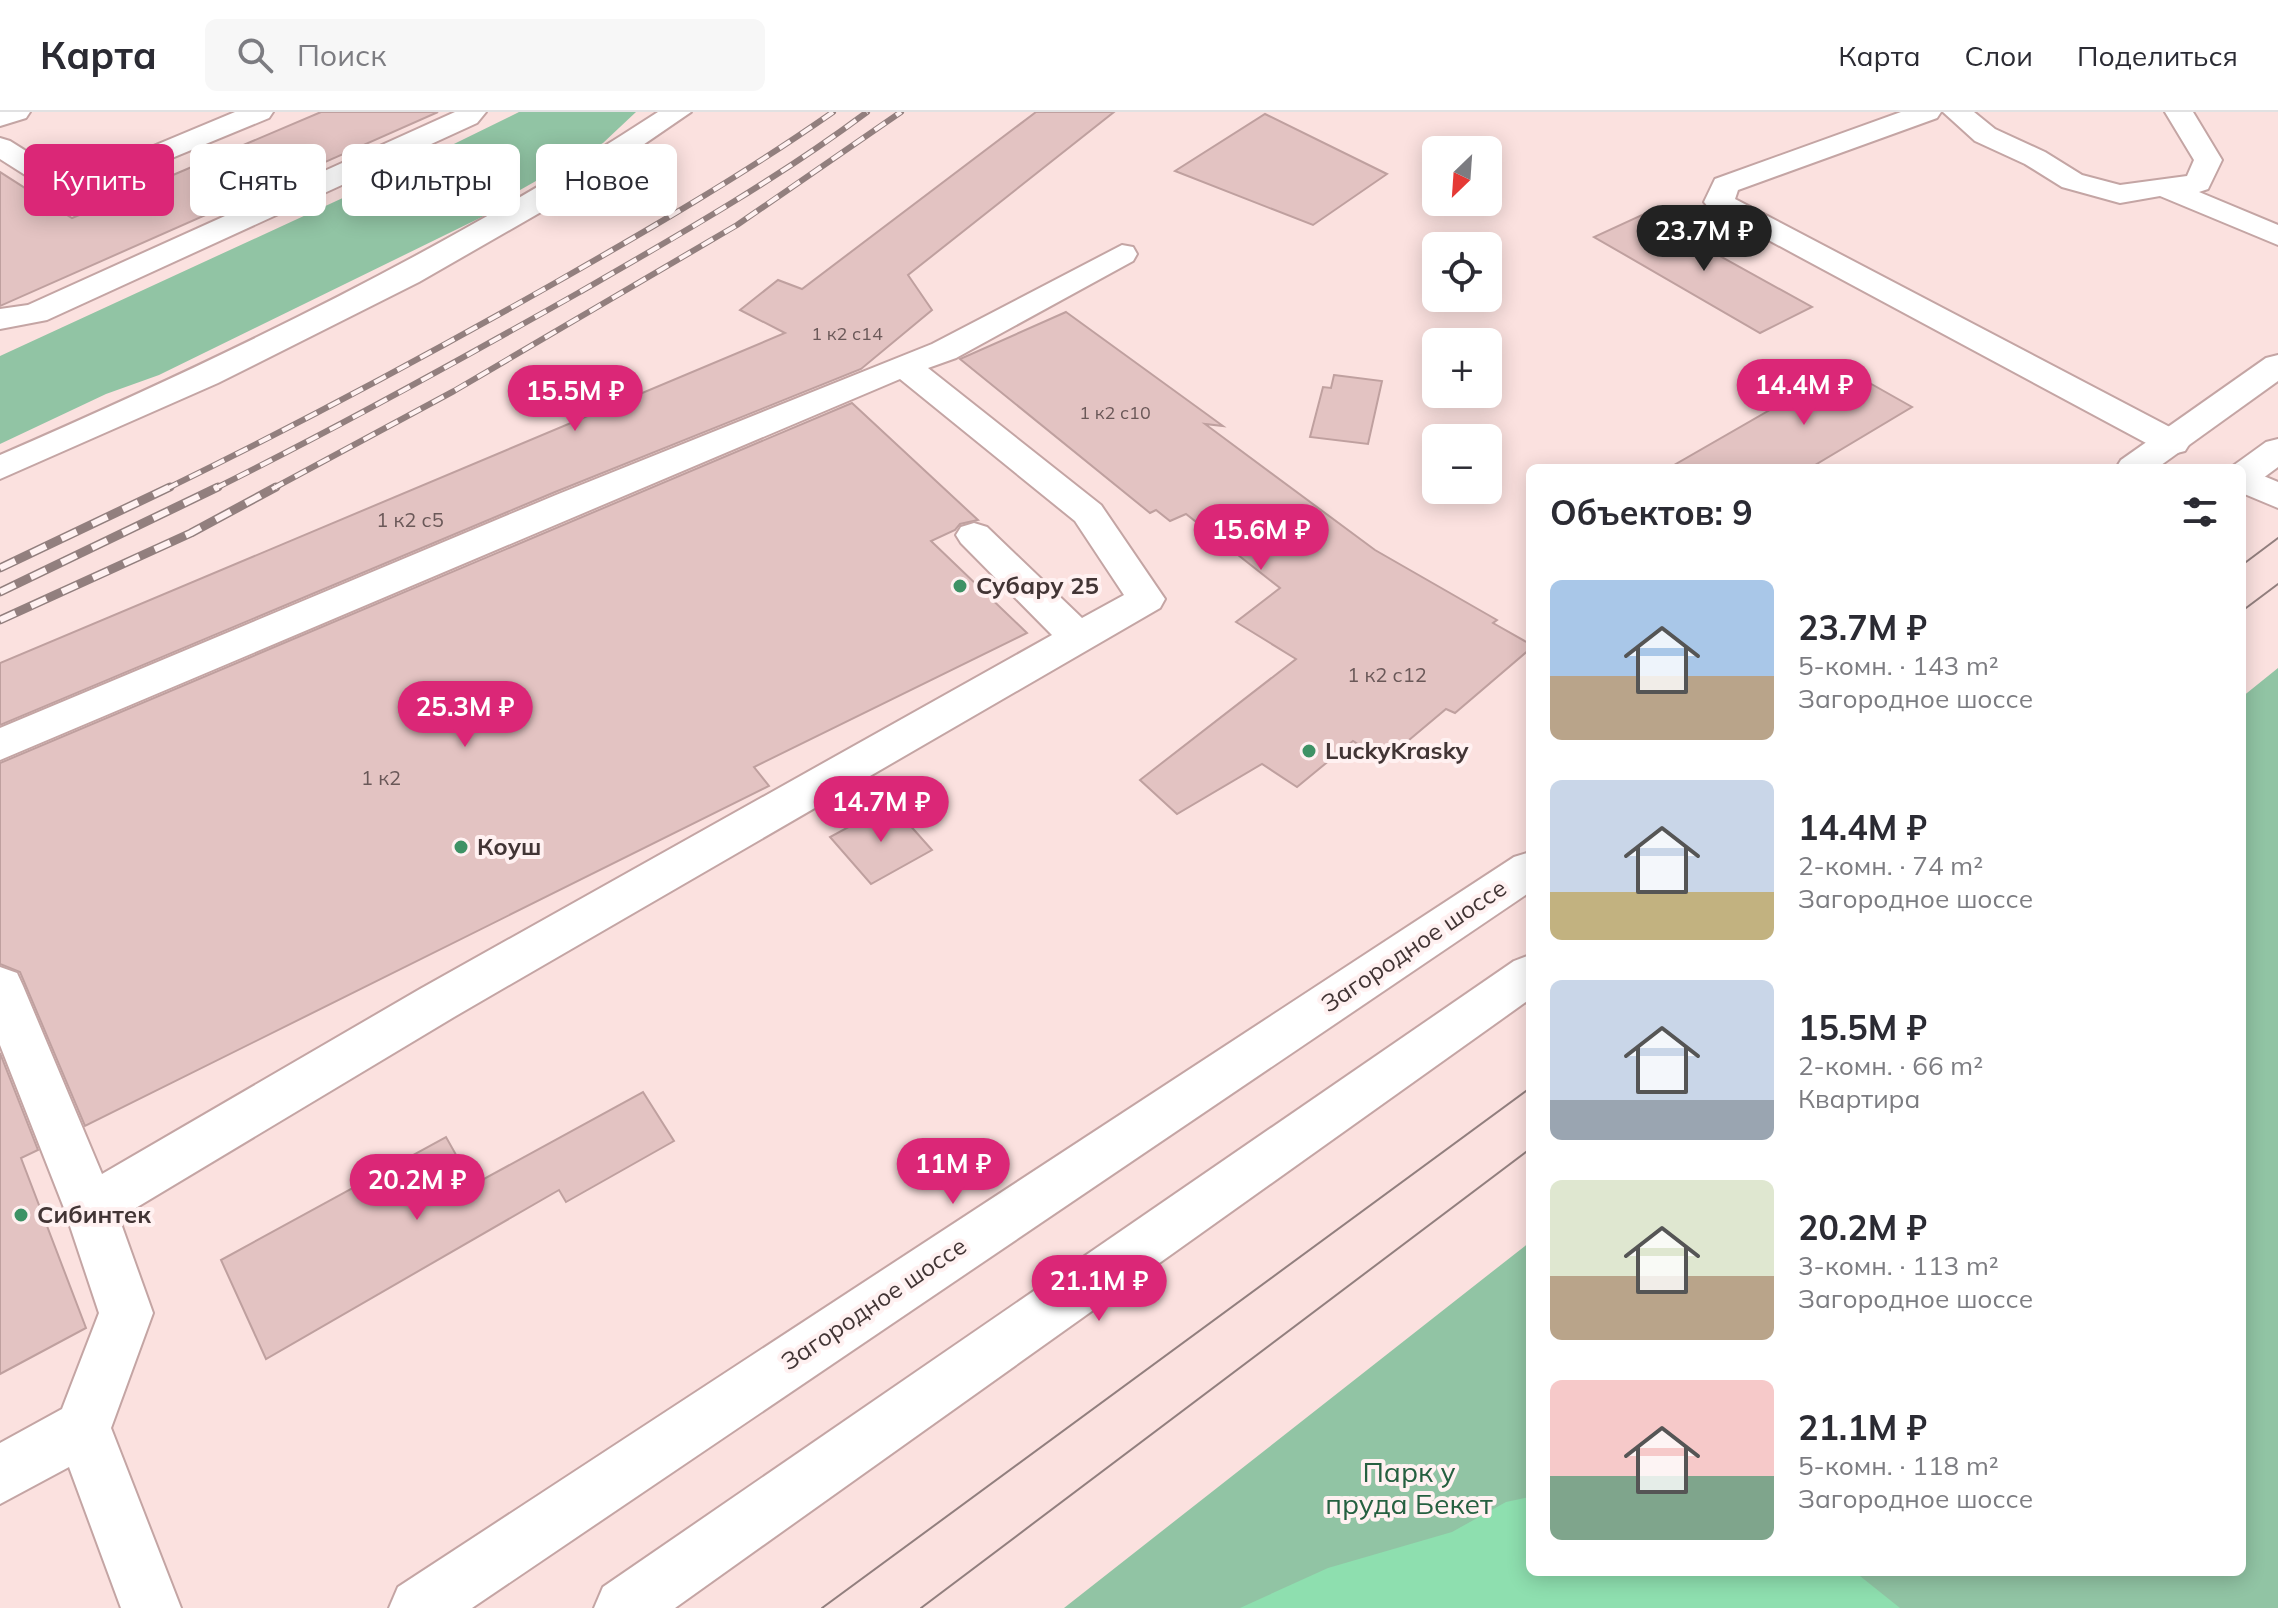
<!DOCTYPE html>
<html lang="ru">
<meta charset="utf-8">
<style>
body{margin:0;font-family:Mulish,sans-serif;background:#f7f7f7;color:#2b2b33;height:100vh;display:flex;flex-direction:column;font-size:30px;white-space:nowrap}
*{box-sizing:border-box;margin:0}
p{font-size:26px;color:#7c7c81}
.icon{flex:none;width:44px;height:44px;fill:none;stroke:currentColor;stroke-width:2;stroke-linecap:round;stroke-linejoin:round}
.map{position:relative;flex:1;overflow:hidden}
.panel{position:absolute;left:1526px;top:352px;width:720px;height:1112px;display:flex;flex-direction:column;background:#fff;border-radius:12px;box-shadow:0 4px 20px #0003}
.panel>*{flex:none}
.top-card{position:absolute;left:24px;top:32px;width:760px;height:72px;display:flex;gap:16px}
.needle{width:52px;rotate:205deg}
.controls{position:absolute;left:1422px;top:24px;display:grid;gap:16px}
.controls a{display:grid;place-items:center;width:80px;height:80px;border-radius:12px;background:#fff;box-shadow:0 4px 20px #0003;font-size:40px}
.price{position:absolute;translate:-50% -68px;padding:0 18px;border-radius:28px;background:#db2777;color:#fff;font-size:26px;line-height:52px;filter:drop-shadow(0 2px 4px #0008)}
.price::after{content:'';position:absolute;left:50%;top:48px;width:24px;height:18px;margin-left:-12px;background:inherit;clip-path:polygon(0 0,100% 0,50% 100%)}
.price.selected{background:#222;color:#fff}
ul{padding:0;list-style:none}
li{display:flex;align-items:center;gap:24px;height:200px;padding:0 24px}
li span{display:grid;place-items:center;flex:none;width:224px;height:160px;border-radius:12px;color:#555}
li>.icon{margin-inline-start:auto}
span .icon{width:96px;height:96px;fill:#fffc;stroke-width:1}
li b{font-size:34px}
h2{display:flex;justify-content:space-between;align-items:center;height:96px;padding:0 24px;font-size:34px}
.pill{padding:0 28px;border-radius:12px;background:#fff;box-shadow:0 4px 20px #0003;font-size:28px;line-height:72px}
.pill.selected{background:#db2777;color:#fff}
header{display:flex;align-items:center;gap:48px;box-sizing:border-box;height:112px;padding:0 40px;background:#fff;border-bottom:2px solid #e1e1e2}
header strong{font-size:38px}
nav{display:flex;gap:44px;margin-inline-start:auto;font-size:28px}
.search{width:560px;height:72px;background:#f7f7f7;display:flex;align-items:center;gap:20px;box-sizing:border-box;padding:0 28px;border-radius:12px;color:#7c7c81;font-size:30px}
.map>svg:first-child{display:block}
.green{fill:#91c4a4}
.water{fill:#8edfaf}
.building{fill:#e3c3c2;stroke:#bfa09f;stroke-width:2}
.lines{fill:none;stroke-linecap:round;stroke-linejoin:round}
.minor-casing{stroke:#c4a5a4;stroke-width:4}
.major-casing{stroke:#c4a5a4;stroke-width:4}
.minor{fill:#fff;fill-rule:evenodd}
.major{fill:#fff;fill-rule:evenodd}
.tram{stroke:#927f7e;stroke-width:2}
.rail-far1-casing{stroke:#927f7e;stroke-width:6}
.rail-casing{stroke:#927f7e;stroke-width:9}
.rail-far1{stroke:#fff1f1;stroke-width:4;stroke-dasharray:13;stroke-linecap:butt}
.rail{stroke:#fff1f1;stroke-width:6;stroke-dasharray:17;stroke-linecap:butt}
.poi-dot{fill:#3e9265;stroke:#fff1f1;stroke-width:3}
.labels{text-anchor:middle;stroke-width:8;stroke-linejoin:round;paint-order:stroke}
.far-number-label{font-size:18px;fill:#6a5858}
.number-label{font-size:20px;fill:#6a5858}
.poi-label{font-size:24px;font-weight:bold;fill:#423535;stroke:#fff1f1;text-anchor:start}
.street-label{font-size:24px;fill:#423535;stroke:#fff1f1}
.near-park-label{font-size:28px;fill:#256040;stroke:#fff1f1}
</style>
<header>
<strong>Карта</strong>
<div class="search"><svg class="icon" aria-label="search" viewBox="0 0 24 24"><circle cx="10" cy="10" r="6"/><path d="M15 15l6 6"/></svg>Поиск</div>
<nav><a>Карта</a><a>Слои</a><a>Поделиться</a></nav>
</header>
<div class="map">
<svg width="2278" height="1496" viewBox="0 0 2278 1496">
<rect width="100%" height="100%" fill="#fbe1df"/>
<g class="green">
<path d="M519,0H636L603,31L513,82L486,103L159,263L106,282L0,332V244L360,78Z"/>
<path d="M2278,556V1496H1064L1530,1130V1460H2242V585Z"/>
</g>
<path class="water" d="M1530,1385V1460H1855L1900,1496H1240L1328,1456L1452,1420L1506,1390Z"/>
<g class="building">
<path d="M321,0H438L0,194V60L72,106Z"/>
<path d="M1036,0H1114L908,163L932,198L861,257L555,380L0,613V551L785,221L740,198L778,168L802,177Z"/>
<path d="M1265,2L1387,62L1313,113L1175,59Z"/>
<path d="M1644,102L1812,195L1760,221L1594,125Z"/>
<path d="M1066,200L1223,314L1205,312L1375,438L1497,508L1493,511L1530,532V537L1455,601L1446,597L1384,649L1353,629L1297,675L1262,652L1177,702L1140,668L1296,547L1236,510L1280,476L1186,402L1170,409L1156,398L1150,401L960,247Z"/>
<path d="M1843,256L1912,295L1810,356H1669Z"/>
<path d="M1334,263L1382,269L1368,332L1310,325L1323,275L1331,276Z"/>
<path d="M852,291L978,408L960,412L955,418L931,429L1027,521L754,655L769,674L85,1014L20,860L0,852V651Z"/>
<path d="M891,692L932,738L871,772L830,725Z"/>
<path d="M0,941L38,1038L21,1046L86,1216L0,1262Z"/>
<path d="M643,980L674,1029L566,1090L559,1078L266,1247L221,1148L446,1025L473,1073Z"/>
</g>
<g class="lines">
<defs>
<g id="minor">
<path d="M0,0H30L26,6L0,14Z"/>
<path d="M235,0H273L269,6L70,88L60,85L0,47V26L10,29L72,68Z"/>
<path d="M455,0H486L477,11L47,208L0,217V197L28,193Z"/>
<path d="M658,0H691L567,85L419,170L218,271L0,367V343C228,244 450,136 658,0Z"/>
<path d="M1901,0H1941L1937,6L1738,78L1735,87L2185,323L2190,331L2185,339L2173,342L2161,339L1709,96L1704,90L1715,67Z"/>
<path d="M1943,0H1974L1995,17L2045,40L2082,63L2120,73L2187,64L2194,48L2165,0H2193L2222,48L2208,77L2199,80L2278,113V133L2160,84L2120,91L2062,75L2025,52L1975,29Z"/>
<path d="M1122,133L1133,135L1137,142L1133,149L956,246L928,256L1101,393L1165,487L1160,496L454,905L119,1106L153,1201L111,1316L181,1496H121L69,1355L0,1392V1331L62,1297L99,1201L64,1096L0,933V855L17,861L23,874L102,1062L420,877L1052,523L961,431L956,423L961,415L974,411L987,415L1082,506L1124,483L1075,409L900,267L0,648V616L556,383L932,232Z"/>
<path d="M2242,355L2278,370V396L2242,381V356H2238Z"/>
</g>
<g id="major">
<path d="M2278,243V269L2157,356H2116L2121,348L2266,246Z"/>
<path d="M2278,327V355L2255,372L2242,375V356H2230L2266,330Z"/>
<path d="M1530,740V780L472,1496H389L398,1475L1514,745Z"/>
<path d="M1530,843V887L675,1496H594L603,1475L1514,849Z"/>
</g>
</defs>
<use href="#minor" class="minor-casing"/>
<use href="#major" class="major-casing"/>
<use href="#minor" class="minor"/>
<use href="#major" class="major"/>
<g class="tram">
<path d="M2242,453L2278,426"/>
<path d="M2242,499L2278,472"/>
<path d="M822,1496L1530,976"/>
<path d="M921,1496L1530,1037"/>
</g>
<defs>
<g id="rail-far1">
<path d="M166,377C297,313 426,244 553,172C648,118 743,63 833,0"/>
<path d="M214,377C337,316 458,249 578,181C677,124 776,68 867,0"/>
<path d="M272,377L454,279L737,113L901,0"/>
</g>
<g id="rail">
<path d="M0,456L170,375"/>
<path d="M0,480L218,375"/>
<path d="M0,508L191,421L276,375"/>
</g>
</defs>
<use href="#rail-far1" class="rail-far1-casing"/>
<use href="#rail" class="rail-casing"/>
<use href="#rail-far1" class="rail-far1"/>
<use href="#rail" class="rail"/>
</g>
<g class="poi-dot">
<circle cx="960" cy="474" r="8"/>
<circle cx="1309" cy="639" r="8"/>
<circle cx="461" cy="735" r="8"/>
<circle cx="21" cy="1103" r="8"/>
</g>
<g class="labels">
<g class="far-number-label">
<text x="847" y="228">1 к2 с14</text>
<text x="1115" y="307">1 к2 с10</text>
</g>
<g class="number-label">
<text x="410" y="415">1 к2 с5</text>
<text x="1387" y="570">1 к2 с12</text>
<text x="381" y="673">1 к2</text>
</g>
<g class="poi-label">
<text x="976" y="482">Субару 25</text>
<text x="1325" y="647">LuckyKrasky</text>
<text x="477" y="743">Коуш</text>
<text x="37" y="1111">Сибинтек</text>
</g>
<g class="street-label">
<text transform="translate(1414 834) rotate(-34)" y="8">Загородное шоссе</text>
<text transform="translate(874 1192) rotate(-34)" y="8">Загородное шоссе</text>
</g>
<g class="near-park-label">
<text x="1409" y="1370">Парк у<tspan x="1409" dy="32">пруда Бекет</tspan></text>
</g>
</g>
</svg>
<div class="controls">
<a><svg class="needle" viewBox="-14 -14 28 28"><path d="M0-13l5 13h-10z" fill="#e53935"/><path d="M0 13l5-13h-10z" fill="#7c7c81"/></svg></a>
<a><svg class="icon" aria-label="locate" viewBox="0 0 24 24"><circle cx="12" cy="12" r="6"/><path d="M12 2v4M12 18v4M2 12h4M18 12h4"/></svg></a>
<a>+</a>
<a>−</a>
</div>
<b class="price selected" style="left:1704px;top:161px">23.7M ₽</b>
<b class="price" style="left:1804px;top:315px">14.4M ₽</b>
<b class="price" style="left:575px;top:321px">15.5M ₽</b>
<b class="price" style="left:1261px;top:460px">15.6M ₽</b>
<b class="price" style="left:465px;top:637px">25.3M ₽</b>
<b class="price" style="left:881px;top:732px">14.7M ₽</b>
<b class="price" style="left:953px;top:1094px">11M ₽</b>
<b class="price" style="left:417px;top:1110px">20.2M ₽</b>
<b class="price" style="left:1099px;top:1211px">21.1M ₽</b>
<div class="top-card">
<a class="pill selected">Купить</a>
<a class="pill">Снять</a>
<a class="pill">Фильтры</a>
<a class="pill">Новое</a>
</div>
<section class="panel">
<h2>Объектов: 9<svg class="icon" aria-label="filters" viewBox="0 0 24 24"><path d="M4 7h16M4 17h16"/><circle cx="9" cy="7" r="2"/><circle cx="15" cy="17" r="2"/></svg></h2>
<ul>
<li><span style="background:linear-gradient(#a9c7e8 60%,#b9a48a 0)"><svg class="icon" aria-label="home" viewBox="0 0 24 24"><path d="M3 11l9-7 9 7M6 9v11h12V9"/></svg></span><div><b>23.7M ₽</b><p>5-комн. · 143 m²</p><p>Загородное шоссе</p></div></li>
<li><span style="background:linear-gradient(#c9d6e8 70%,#c2b280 0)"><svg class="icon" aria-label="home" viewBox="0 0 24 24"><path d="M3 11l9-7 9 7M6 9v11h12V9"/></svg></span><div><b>14.4M ₽</b><p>2-комн. · 74 m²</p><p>Загородное шоссе</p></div></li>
<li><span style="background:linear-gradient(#c9d6e8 75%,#9aa5b1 0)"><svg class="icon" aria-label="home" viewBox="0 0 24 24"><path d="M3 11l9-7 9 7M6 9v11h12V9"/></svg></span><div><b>15.5M ₽</b><p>2-комн. · 66 m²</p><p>Квартира</p></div></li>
<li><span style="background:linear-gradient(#dfe7d0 60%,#b9a48a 0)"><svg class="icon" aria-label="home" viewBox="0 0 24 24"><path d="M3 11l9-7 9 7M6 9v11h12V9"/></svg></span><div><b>20.2M ₽</b><p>3-комн. · 113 m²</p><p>Загородное шоссе</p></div></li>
<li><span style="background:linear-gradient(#f6c9c9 60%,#7fa58c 0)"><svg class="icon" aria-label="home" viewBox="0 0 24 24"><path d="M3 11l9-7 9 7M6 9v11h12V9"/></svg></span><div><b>21.1M ₽</b><p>5-комн. · 118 m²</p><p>Загородное шоссе</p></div></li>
</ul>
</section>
</div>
